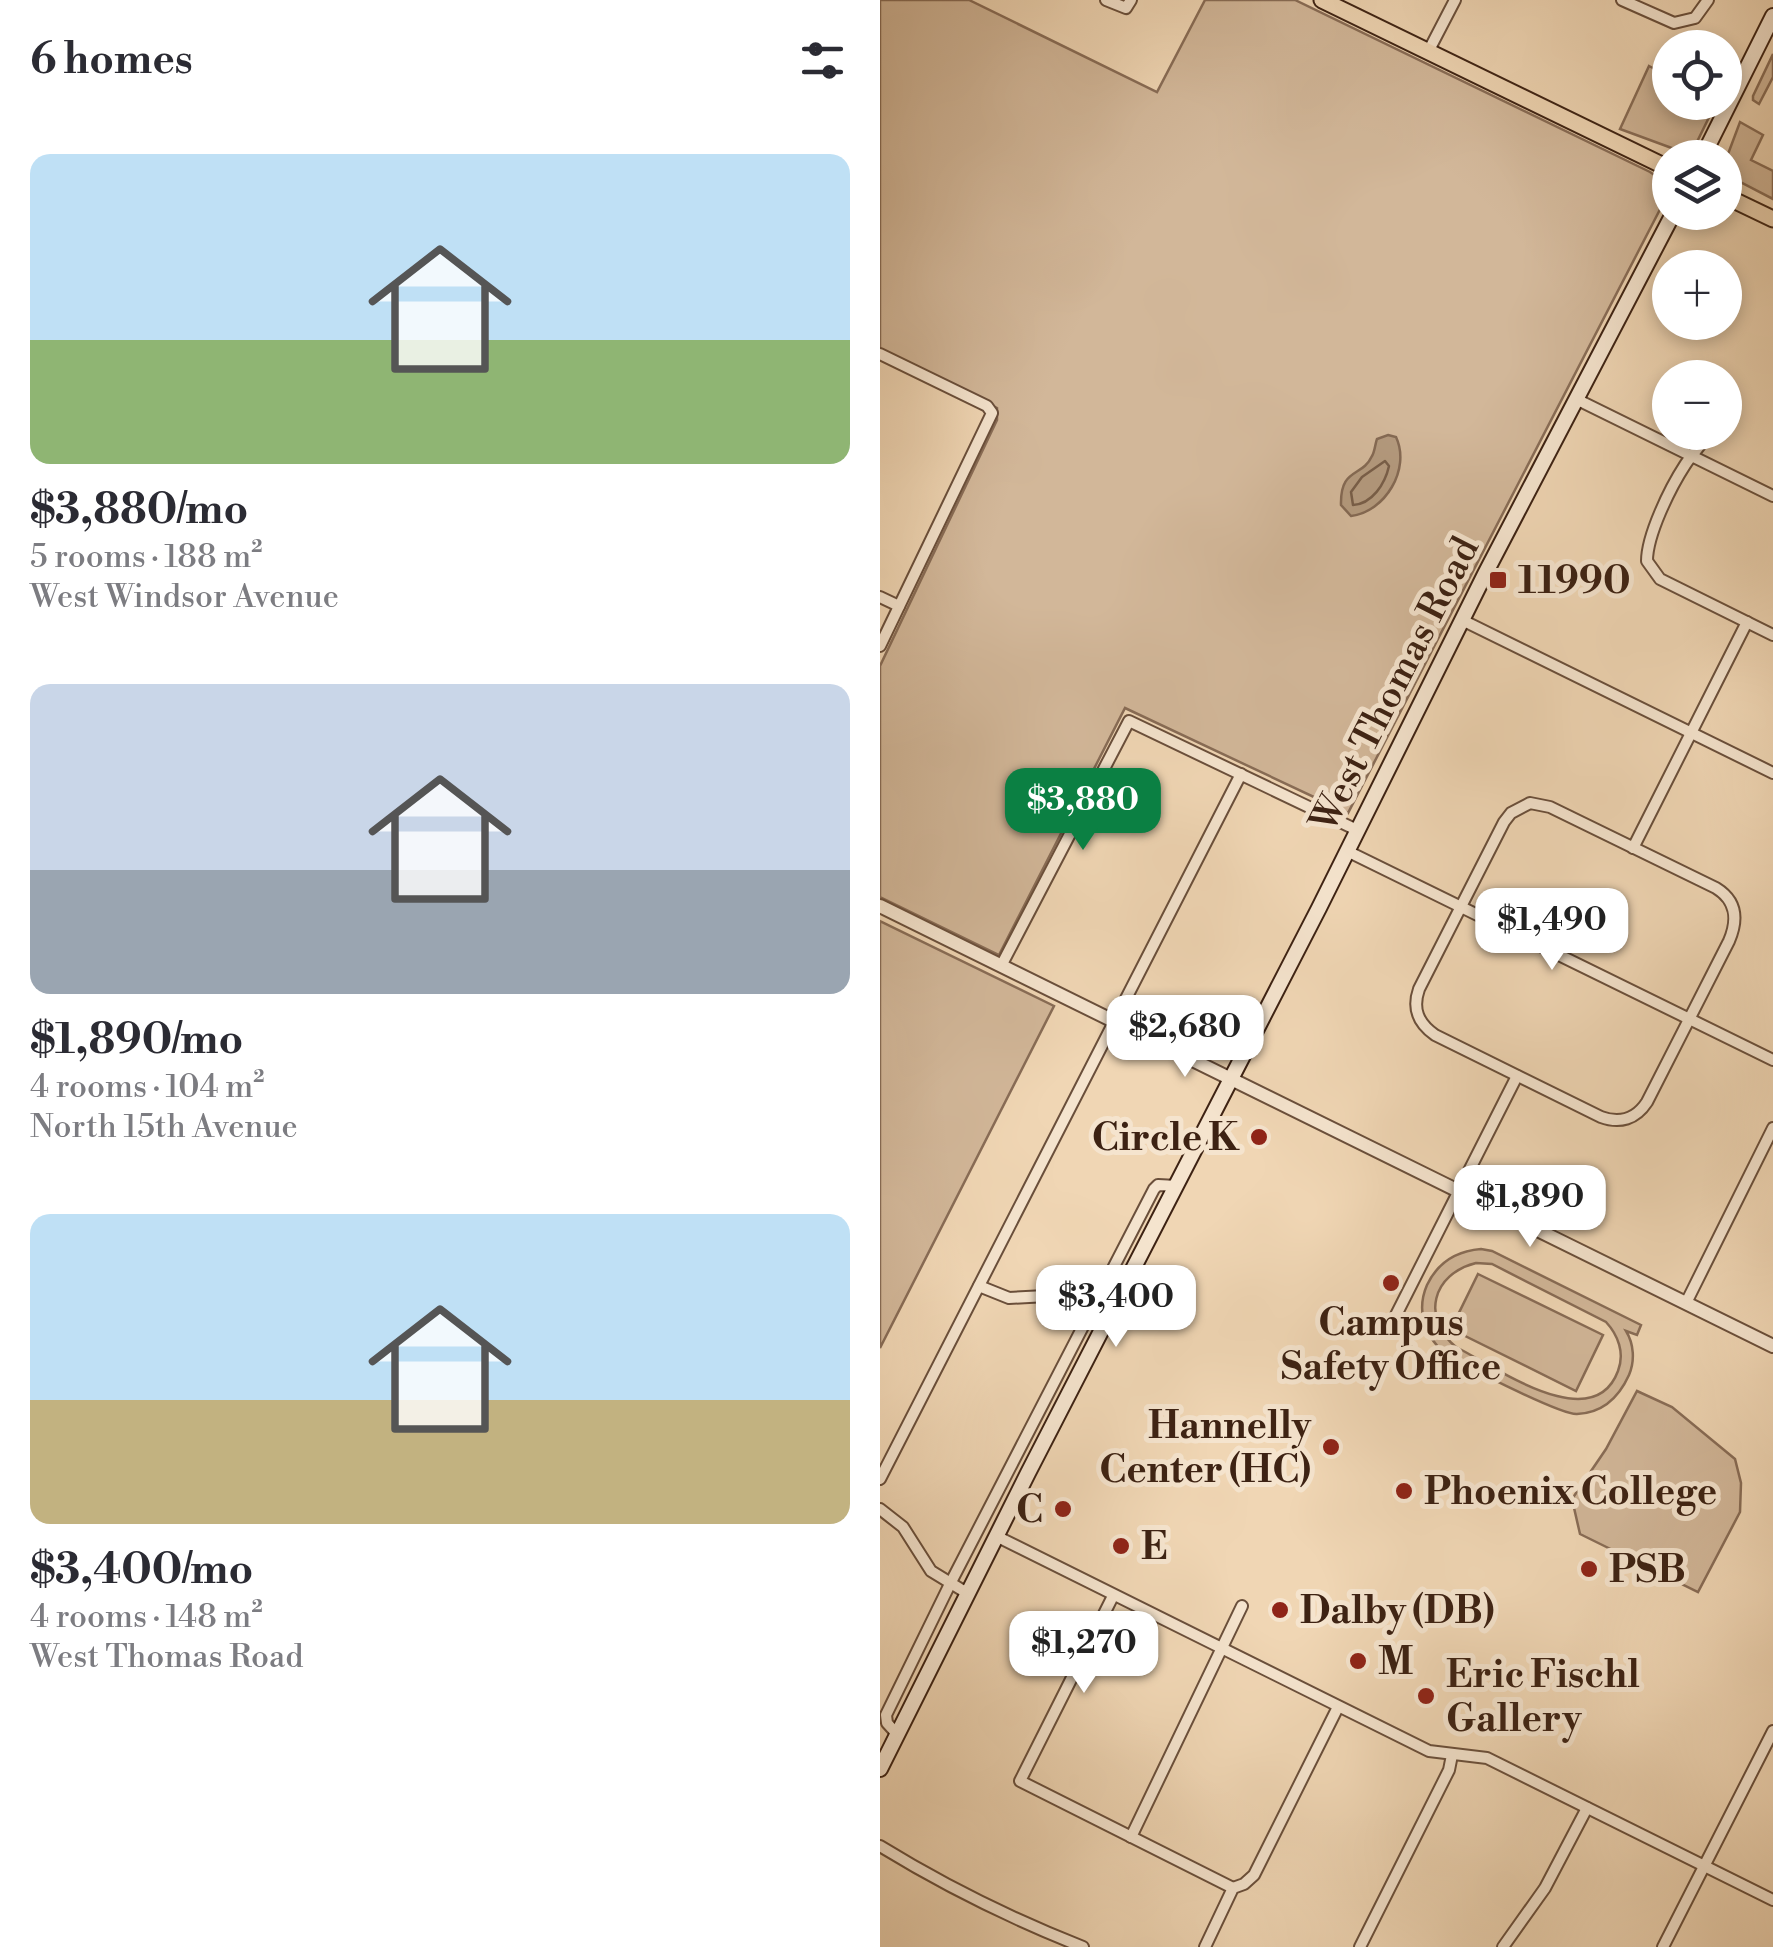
<!DOCTYPE html>
<meta charset="utf-8">
<style>
body{margin:0;font-family:"Libre Bodoni",serif;background:#f7f7f7;color:#2b2b33;height:100vh;display:flex;flex-direction:column;font-size:38px;white-space:nowrap}
*{box-sizing:border-box;margin:0}
p{font-size:32px;color:#7c7c81}
.icon{flex:none;width:55px;height:55px;fill:none;stroke:currentColor;stroke-width:2;stroke-linecap:round;stroke-linejoin:round}
.map{position:relative;flex:1;overflow:hidden}
.sheet{display:flex;flex-direction:column;background:#fff;width:880px}
.sheet>*{flex:none}
.buttons{position:absolute;left:772px;top:30px;display:grid;gap:20px}
.buttons a{display:grid;place-items:center;width:90px;height:90px;border-radius:50%;background:#fff;box-shadow:0 5px 15px #0003;font-size:50px}
.price{position:absolute;translate:-50% -85px;padding:0 22px;border-radius:20px;background:#fff;color:#222;font-size:32px;line-height:65px;filter:drop-shadow(0 2px 5px #0008)}
.price::after{content:'';position:absolute;left:50%;top:60px;width:30px;height:22px;margin-left:-15px;background:inherit;clip-path:polygon(0 0,100% 0,50% 100%)}
.price.current{background:#0b8043;color:#fff}
ul{padding:0;list-style:none}
li{display:grid;align-content:center;gap:20px;height:530px;padding:0 30px}
li span{display:grid;place-items:center;height:310px;border-radius:20px;color:#555}
li>.icon{margin-inline-start:auto}
span .icon{width:180px;height:180px;fill:#fffc;stroke-width:1}
li b{font-size:42px}
h2{display:flex;justify-content:space-between;align-items:center;height:120px;padding:0 30px;font-size:42px}
main{display:flex;flex:1;min-height:0}
.map>svg:first-child{display:block}
.green{fill:#d2b799;stroke:#886c56;stroke-width:2.5;fill-rule:evenodd}
.water{fill:#b3997d;stroke:#846953;stroke-width:2.5}
.lines{fill:none;stroke-linecap:round;stroke-linejoin:round}
.shore{stroke:#785e48;stroke-width:2.5}
.minor-casing{stroke:#6a4f3b;stroke-width:14}
.tertiary-casing{stroke:#6a4f3b;stroke-width:16}
.secondary-casing{stroke:#3d2213;stroke-width:18}
.primary-casing{stroke:#3d2213;stroke-width:19}
.minor{stroke:#f5e4ce;stroke-width:10}
.tertiary{stroke:#f5e4ce;stroke-width:12}
.secondary{stroke:#f5e4ce;stroke-width:14}
.primary{stroke:#f0d6b4;stroke-width:15}
.poi-dot{fill:#8f2418;stroke:#f5e4ce;stroke-width:4}
.labels{text-anchor:middle;stroke-width:10;stroke-linejoin:round;paint-order:stroke}
.poi-label{font-size:38px;font-weight:bold;fill:#3d2213;stroke:#f5e4ce;text-anchor:start}
.street-label{font-size:38px;fill:#3d2213;stroke:#f5e4ce}
</style>
<main>
<section class="sheet">
<h2>6 homes<svg class="icon" aria-label="filters" viewBox="0 0 24 24"><path d="M4 7h16M4 17h16"/><circle cx="9" cy="7" r="2"/><circle cx="15" cy="17" r="2"/></svg></h2>
<ul>
<li><span style="background:linear-gradient(#bfe0f5 60%,#8fb573 0)"><svg class="icon" aria-label="home" viewBox="0 0 24 24"><path d="M3 11l9-7 9 7M6 9v11h12V9"/></svg></span><div><b>$3,880/mo</b><p>5 rooms · 188 m²</p><p>West Windsor Avenue</p></div></li>
<li><span style="background:linear-gradient(#c9d6e8 60%,#9aa5b1 0)"><svg class="icon" aria-label="home" viewBox="0 0 24 24"><path d="M3 11l9-7 9 7M6 9v11h12V9"/></svg></span><div><b>$1,890/mo</b><p>4 rooms · 104 m²</p><p>North 15th Avenue</p></div></li>
<li><span style="background:linear-gradient(#bfe0f5 60%,#c2b280 0)"><svg class="icon" aria-label="home" viewBox="0 0 24 24"><path d="M3 11l9-7 9 7M6 9v11h12V9"/></svg></span><div><b>$3,400/mo</b><p>4 rooms · 148 m²</p><p>West Thomas Road</p></div></li>
</ul>
</section>
<div class="map">
<svg width="893" height="1947" viewBox="0 0 893 1947">
<rect width="100%" height="100%" fill="#f0d6b4"/>
<filter id="stains"><feTurbulence type="fractalNoise" baseFrequency=".002" numOctaves="4"/><feColorMatrix values="0 0 0 0 .2 0 0 0 0 .09 0 0 0 0 .02 0 0 0 .5 -.17"/></filter>
<radialGradient id="worn" r=".72"><stop offset=".6" stop-color="#630" stop-opacity="0"/><stop offset="1" stop-color="#630" stop-opacity=".3"/></radialGradient>
<g class="green">
<path d="M0,0H89L277,92L325,0H415L770,172L785,182L789,192L468,813L245,708L119,955L0,897V666L117,420V408L0,350Z"/>
<path d="M893,54V77L879,104L873,100V96Z"/>
<path d="M769,66L790,77V102L836,103L813,150L808,154L740,129Z"/>
<path d="M860,122L883,135L871,160L893,171V199L845,174V162Z"/>
<path d="M0,921L174,1006L0,1348Z"/>
<path d="M601,1249L612,1251L761,1325L757,1335L746,1331C754,1344 755,1361 749,1375C739,1397 722,1413 697,1414C682,1415 569,1360 559,1348C543,1330 537,1308 547,1285C558,1262 576,1251 601,1249ZM596,1263L612,1264L726,1322C738,1335 745,1353 738,1371C713,1438 614,1366 576,1347C541,1318 552,1274 596,1263Z"/>
<path d="M598,1274L723,1335L696,1391L571,1329Z"/>
<path d="M757,1391L792,1407L855,1459L861,1483L860,1512L818,1592L700,1534L692,1499L726,1449Z"/>
</g>
<path class="water" d="M508,435L516,437C531,469 505,512 471,516L461,505C460,467 482,478 492,456C495,451 495,444 497,439Z"/>
<g class="lines">
<path class="shore" d="M505,461L509,466C505,484 492,504 473,505L471,492L482,477Z"/>
<defs>
<g id="minor">
<path d="M226,0L246,8L251,0"/>
<path d="M742,0L794,23L815,18L828,0"/>
<path d="M548,52L575,0"/>
<path d="M0,354L107,406L112,413L0,646"/>
<path d="M696,399L893,496"/>
<path d="M845,400L849,393"/>
<path d="M828,432C822,445 813,453 805,465C790,488 767,535 767,561L780,579L893,635"/>
<path d="M0,597L19,606"/>
<path d="M582,620L893,773"/>
<path d="M650,803L670,807L836,888C857,901 858,920 849,941L767,1102C756,1119 740,1124 721,1117L555,1035C538,1023 532,1009 539,989L624,822L631,813Z"/>
<path d="M753,848L867,622"/>
<path d="M467,851L893,1060"/>
<path d="M121,966L249,721L477,830"/>
<path d="M99,1286L129,1298L185,1295L231,1310"/>
<path d="M806,1303L893,1128"/>
<path d="M513,1321L637,1076"/>
<path d="M0,1479L361,774"/>
<path d="M0,1509L23,1527L51,1571L87,1593"/>
<path d="M116,1536L549,1751L607,1758L893,1900"/>
<path d="M233,1596L140,1781L353,1888"/>
<path d="M17,1734L7,1723L6,1715L70,1584L274,1189L278,1185L297,1186"/>
<path d="M251,1837L362,1606"/>
<path d="M0,1846C65,1886 132,1919 203,1947"/>
<path d="M325,1947L353,1888L364,1884L374,1875L458,1707"/>
<path d="M480,1947L569,1770L572,1755"/>
<path d="M623,1947L665,1888L707,1808"/>
<path d="M783,1947L893,1731"/>
</g>
<path id="tertiary" d="M0,906L893,1346"/>
<g id="secondary">
<path d="M822,158L893,16"/>
<path d="M0,1769L148,1473L439,908L605,574L794,212"/>
</g>
<g id="primary">
<path d="M442,0L790,169"/>
<path d="M845,196L893,219"/>
</g>
</defs>
<use href="#minor" class="minor-casing"/>
<use href="#tertiary" class="tertiary-casing"/>
<use href="#secondary" class="secondary-casing"/>
<use href="#primary" class="primary-casing"/>
<use href="#minor" class="minor"/>
<use href="#tertiary" class="tertiary"/>
<use href="#secondary" class="secondary"/>
<use href="#primary" class="primary"/>
</g>
<g class="poi-dot">
<rect x="608" y="570" width="20" height="20" rx="5"/>
<circle cx="379" cy="1137" r="10"/>
<circle cx="511" cy="1283" r="10"/>
<circle cx="451" cy="1447" r="10"/>
<circle cx="524" cy="1491" r="10"/>
<circle cx="183" cy="1509" r="10"/>
<circle cx="241" cy="1546" r="10"/>
<circle cx="709" cy="1569" r="10"/>
<circle cx="400" cy="1610" r="10"/>
<circle cx="478" cy="1661" r="10"/>
<circle cx="546" cy="1696" r="10"/>
</g>
<g class="labels">
<g class="poi-label">
<text x="638" y="593">11990</text>
<text x="359" y="1150" text-anchor="end">Circle K</text>
<text x="511" y="1335" text-anchor="middle">Campus<tspan x="511" dy="44">Safety Office</tspan></text>
<text x="431" y="1438" text-anchor="end">Hannelly<tspan x="431" dy="44">Center (HC)</tspan></text>
<text x="544" y="1504">Phoenix College</text>
<text x="163" y="1522" text-anchor="end">C</text>
<text x="261" y="1559">E</text>
<text x="729" y="1582">PSB</text>
<text x="420" y="1623">Dalby (DB)</text>
<text x="498" y="1674">M</text>
<text x="566" y="1687">Eric Fischl<tspan x="566" dy="44">Gallery</tspan></text>
</g>
<g class="street-label">
<text transform="translate(514 684) rotate(-63)" y="13">West Thomas Road</text>
</g>
</g>
<rect width="100%" height="100%" filter="url(#stains)"/>
<rect width="100%" height="100%" fill="url(#worn)"/>
</svg>
<div class="buttons">
<a><svg class="icon" aria-label="locate" viewBox="0 0 24 24"><circle cx="12" cy="12" r="6"/><path d="M12 2v4M12 18v4M2 12h4M18 12h4"/></svg></a>
<a><svg class="icon" aria-label="layers" viewBox="0 0 24 24"><path d="M12 4l9 5-9 5-9-5zM3 14l9 5 9-5"/></svg></a>
<a>+</a>
<a>−</a>
</div>
<b class="price current" style="left:203px;top:853px">$3,880</b>
<b class="price" style="left:672px;top:973px">$1,490</b>
<b class="price" style="left:305px;top:1080px">$2,680</b>
<b class="price" style="left:650px;top:1250px">$1,890</b>
<b class="price" style="left:236px;top:1350px">$3,400</b>
<b class="price" style="left:204px;top:1696px">$1,270</b>
</div>
</main>
